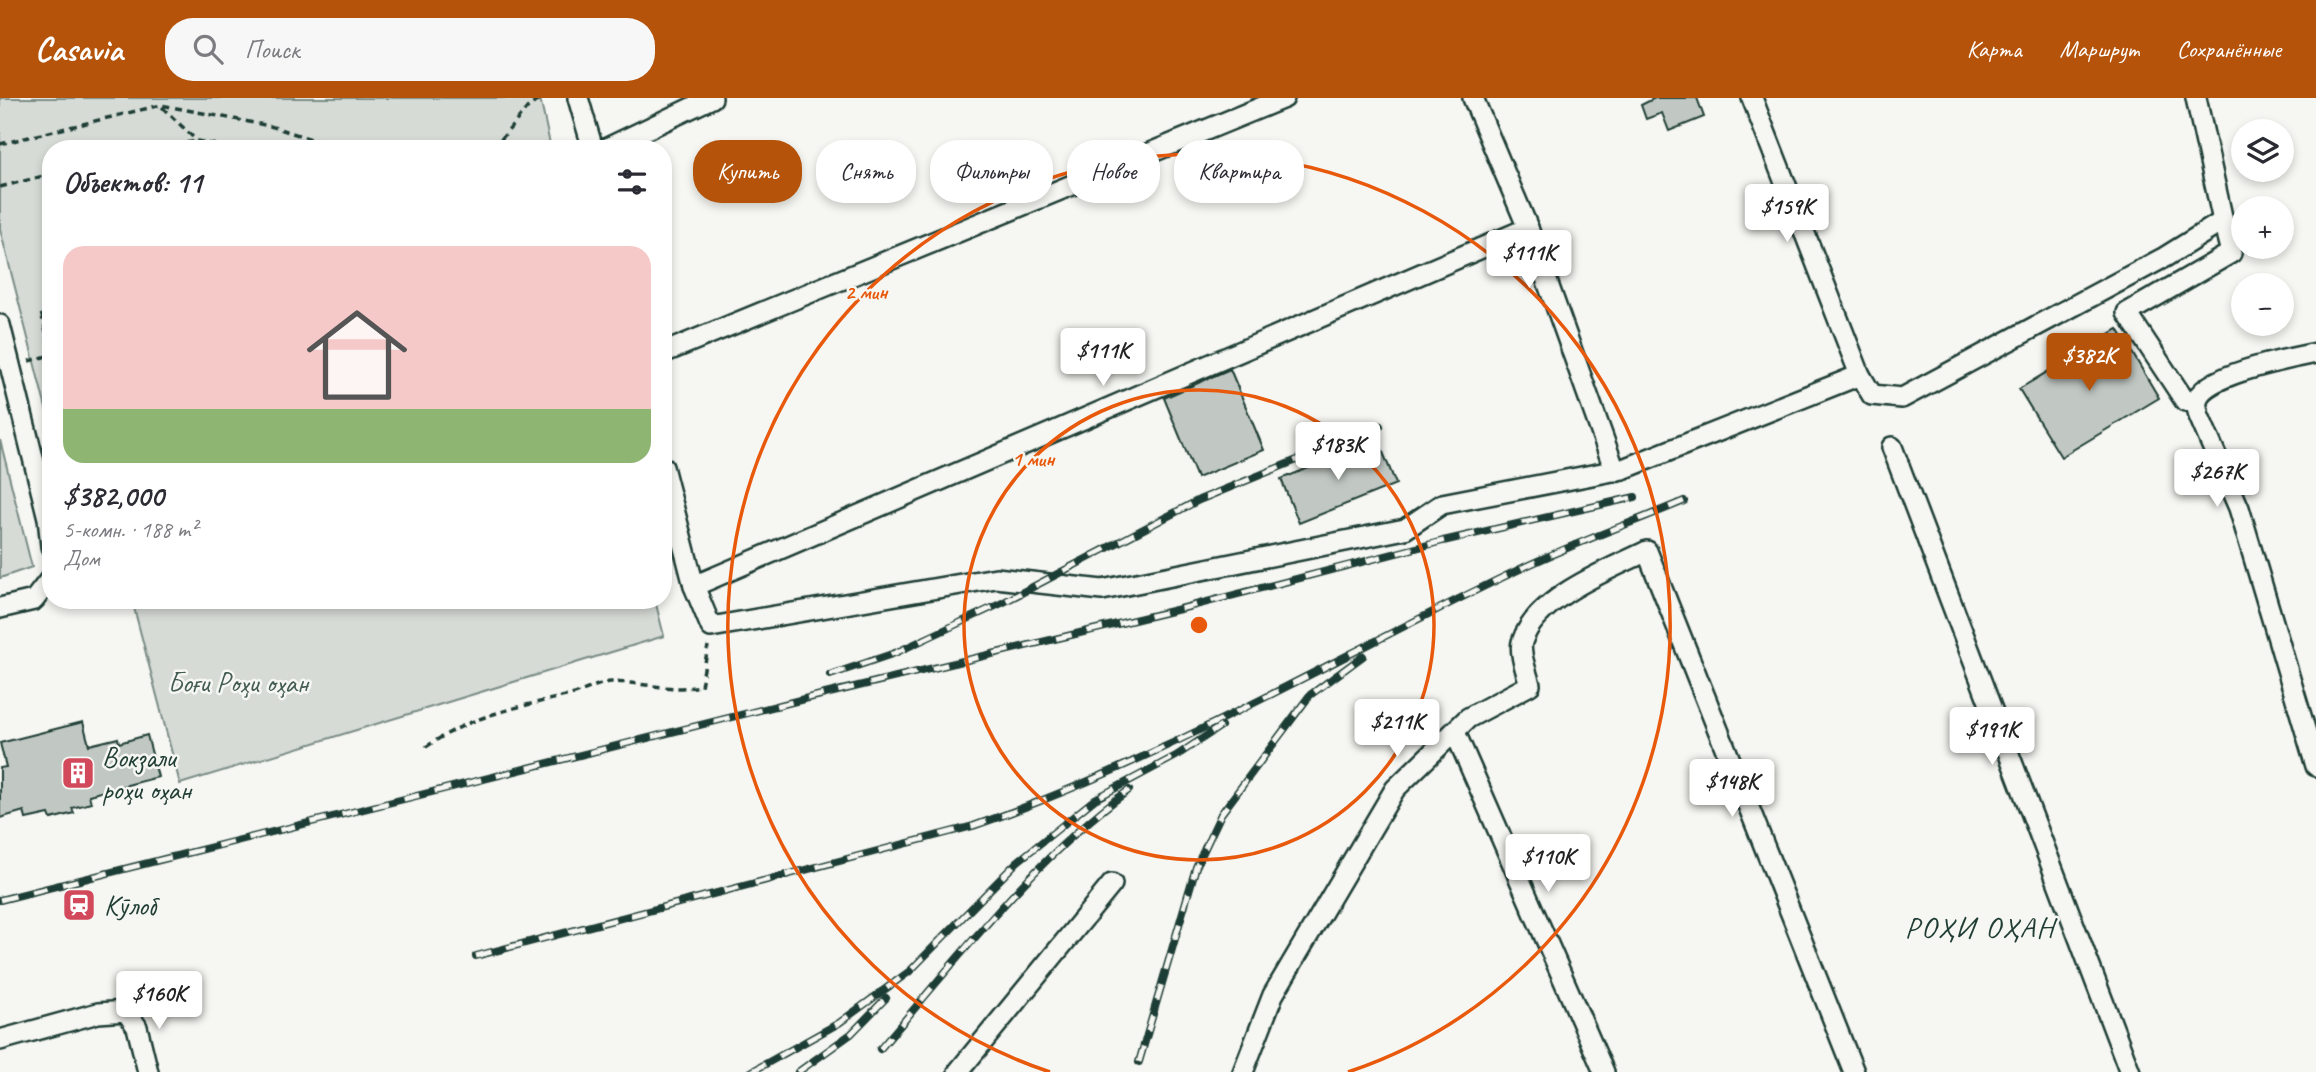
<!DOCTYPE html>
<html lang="ru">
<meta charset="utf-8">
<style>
body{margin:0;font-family:Caveat,sans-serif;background:#f7f7f7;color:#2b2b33;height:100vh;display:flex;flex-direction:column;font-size:26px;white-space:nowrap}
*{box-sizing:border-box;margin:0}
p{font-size:23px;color:#7c7c81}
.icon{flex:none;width:38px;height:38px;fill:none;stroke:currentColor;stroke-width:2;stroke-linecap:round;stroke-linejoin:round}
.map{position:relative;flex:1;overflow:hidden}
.drawer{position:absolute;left:42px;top:42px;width:630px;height:469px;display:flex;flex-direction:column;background:#fff;border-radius:28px;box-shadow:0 4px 10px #0003}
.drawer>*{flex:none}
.top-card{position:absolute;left:693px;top:42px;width:665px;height:63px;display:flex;gap:14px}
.tools{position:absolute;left:2231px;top:21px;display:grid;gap:14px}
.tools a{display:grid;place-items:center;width:63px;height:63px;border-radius:50%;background:#fff;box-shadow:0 4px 10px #0003;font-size:35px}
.price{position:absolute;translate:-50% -60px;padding:0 16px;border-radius:7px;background:#fff;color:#222;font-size:23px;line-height:46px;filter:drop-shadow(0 2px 4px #0008)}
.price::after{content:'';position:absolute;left:50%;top:42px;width:21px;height:16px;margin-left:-10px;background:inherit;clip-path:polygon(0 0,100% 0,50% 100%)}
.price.current{background:#b45309;color:#fff}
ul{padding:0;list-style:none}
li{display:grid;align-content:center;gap:14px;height:371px;padding:0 21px}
li span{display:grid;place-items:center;height:217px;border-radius:21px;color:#555}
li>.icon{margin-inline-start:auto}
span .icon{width:126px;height:126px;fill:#fffc;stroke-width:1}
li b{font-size:30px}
h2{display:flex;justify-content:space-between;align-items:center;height:84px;padding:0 21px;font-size:30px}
.tag{padding:0 24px;border-radius:28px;background:#fff;box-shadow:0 4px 10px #0003;font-size:24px;line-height:63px}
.tag.current{background:#b45309;color:#fff}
header{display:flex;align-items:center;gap:42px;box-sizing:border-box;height:98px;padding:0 35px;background:#b45309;color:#fff}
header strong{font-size:33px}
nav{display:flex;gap:38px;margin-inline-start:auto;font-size:24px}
.search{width:490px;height:63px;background:#f7f7f7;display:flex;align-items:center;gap:18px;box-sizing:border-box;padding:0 24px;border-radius:28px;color:#7c7c81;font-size:26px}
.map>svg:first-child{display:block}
.green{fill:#d6dbd6;stroke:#7a8c85;stroke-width:2}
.building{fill:#c1c8c3;stroke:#1f3d34;stroke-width:2}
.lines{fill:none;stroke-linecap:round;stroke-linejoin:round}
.minor-casing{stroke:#1f3d34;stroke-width:24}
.path{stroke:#1f3d34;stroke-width:3.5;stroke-dasharray:7 5;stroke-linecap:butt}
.minor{stroke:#f6f6f2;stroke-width:19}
.rail-casing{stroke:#1f3d34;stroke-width:8}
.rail{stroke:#f6f6f2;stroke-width:5;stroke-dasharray:16;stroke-linecap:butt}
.ring{fill:none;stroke:#e8590c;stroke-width:3.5}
.labels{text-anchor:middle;stroke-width:5;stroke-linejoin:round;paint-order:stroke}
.park-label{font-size:28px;fill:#445d54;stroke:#f6f6f2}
.poi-label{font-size:28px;fill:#1f3d34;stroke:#f6f6f2;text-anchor:start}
.neighbourhood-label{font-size:30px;letter-spacing:2px;fill:#1f3d34;stroke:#f6f6f2}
.centre{fill:#e8590c;stroke:#f6f6f2;stroke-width:3.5}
.ring-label{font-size:21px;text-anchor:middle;font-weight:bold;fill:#e8590c;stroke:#f6f6f2;stroke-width:5;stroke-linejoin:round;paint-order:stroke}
</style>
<header>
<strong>Casavia</strong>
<div class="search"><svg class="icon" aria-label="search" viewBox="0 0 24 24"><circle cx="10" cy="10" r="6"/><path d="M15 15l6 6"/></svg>Поиск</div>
<nav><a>Карта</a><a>Маршрут</a><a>Сохранённые</a></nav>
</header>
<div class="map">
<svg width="2316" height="974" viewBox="0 0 2316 974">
<rect width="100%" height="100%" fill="#f6f6f2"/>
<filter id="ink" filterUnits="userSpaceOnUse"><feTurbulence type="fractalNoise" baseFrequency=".0143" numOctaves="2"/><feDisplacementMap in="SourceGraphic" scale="14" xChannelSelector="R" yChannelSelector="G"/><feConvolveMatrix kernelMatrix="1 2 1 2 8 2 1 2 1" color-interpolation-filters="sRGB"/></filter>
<g filter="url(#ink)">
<g class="green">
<path d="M0,0H540L551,51H51V330L0,131Z"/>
<path d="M0,342L32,469L0,480Z"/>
<path d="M132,502H655L664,538L180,686Z"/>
</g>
<g class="building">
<path d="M1655,0H1697L1704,19L1669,33L1662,15L1646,21L1641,7Z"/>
<path d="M2118,231L2159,300L2061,359L2019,291Z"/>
<path d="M1230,271L1264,352L1197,380L1164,300Z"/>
<path d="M1378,342L1396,386L1299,425L1281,381Z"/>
<path d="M83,624L89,647L118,640L119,645L147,637L158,679L89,697L91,705L72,710L74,715L51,721L49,716L26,721L24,713L0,720V670L6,669L0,645Z"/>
</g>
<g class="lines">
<defs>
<g id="minor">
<path d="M578,0L593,51"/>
<path d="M1473,0L1528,130L1615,373"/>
<path d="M1752,0L1860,277L1872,297L1902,300L2165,159L2223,123L2231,155L2127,215L2185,303H2197"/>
<path d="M2196,0L2223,123"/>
<path d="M605,51L712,0"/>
<path d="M0,227L48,420L51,448"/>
<path d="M663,255L1284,0"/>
<path d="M2316,255C2292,260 2204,276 2197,302C2196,307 2198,314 2199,318L2239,410L2316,668"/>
<path d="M1892,349L2130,974"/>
<path d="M663,369L694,488L711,529L996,480L1102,492L1405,431L1442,406L1623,371L1860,277"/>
<path d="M694,488L1528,130"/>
<path d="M0,510L34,502L51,480"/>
<path d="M1455,634L1604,974"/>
<path d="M0,942L98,915L126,913L137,929L148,974"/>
<path d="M958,974L1112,786"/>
<path d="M1243,974L1273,897L1395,691L1468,620L1530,587C1527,575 1519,555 1522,544C1536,499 1609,472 1647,453L1854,974"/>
</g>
</defs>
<use href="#minor" class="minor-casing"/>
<g class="path">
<path d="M162,9L197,43L236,51"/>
<path d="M0,46L161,7L270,28L343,51"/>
<path d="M204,46L213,51"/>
<path d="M151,51L197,43"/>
<path d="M493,51L527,10L541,0"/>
<path d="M0,89L51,76"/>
<path d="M51,212L41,214L51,255"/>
<path d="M29,263L51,257"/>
<path d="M426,649C474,616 515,610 570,597C584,594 597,585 611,584C641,584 672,594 701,588L708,548"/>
</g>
<use href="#minor" class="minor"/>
<defs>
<g id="rail">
<path d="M830,577L895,555L1002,505L1199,402L1380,328"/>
<path d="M0,802L800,602L1180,511L1443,443L1635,399"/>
<path d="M476,858L973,728C1162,663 1337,558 1518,472C1572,446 1629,426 1684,403"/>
<path d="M880,951C958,861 1032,762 1129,692"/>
<path d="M1139,964L1196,769L1221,716L1310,597L1363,558"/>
<path d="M751,974L839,925L910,873L1017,764L1095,701L1176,658L1221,628"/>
<path d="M798,974L851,936L886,900"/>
</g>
</defs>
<use href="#rail" class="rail-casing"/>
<use href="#rail" class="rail"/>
</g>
</g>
<g class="ring">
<circle cx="1199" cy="527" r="235"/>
<path d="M1050 974A471 471 0 1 1 1348 974"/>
</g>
<defs>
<symbol id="building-square" viewBox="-11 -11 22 22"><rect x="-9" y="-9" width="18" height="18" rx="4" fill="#d1495b" stroke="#f6f6f2"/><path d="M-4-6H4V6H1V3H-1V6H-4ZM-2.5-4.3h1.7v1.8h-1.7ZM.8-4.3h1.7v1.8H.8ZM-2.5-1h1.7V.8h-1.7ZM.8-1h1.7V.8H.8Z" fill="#fff"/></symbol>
<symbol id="station-square" viewBox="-11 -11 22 22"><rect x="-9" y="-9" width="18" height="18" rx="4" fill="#d1495b" stroke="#f6f6f2"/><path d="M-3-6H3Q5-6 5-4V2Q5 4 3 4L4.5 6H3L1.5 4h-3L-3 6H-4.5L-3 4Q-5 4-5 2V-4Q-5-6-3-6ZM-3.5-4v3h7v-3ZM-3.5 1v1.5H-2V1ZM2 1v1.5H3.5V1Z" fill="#fff"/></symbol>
</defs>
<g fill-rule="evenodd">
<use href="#building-square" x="59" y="656" width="38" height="38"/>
<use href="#station-square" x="60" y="788" width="38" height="38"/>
</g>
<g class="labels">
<g class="park-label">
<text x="238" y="594">Боғи Роҳи оҳан</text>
</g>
<g class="poi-label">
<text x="102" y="669">Вокзали<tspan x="102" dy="32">роҳи оҳан</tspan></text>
<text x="104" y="817">Кӯлоб</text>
</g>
<g class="neighbourhood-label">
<text x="1980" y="839">РОҲИ ОҲАН</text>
</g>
</g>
<circle cx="1199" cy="527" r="10" class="centre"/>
<g class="ring-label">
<text x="866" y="201">2 мин</text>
<text x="1033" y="368">1 мин</text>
</g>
</svg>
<div class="tools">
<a><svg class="icon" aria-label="layers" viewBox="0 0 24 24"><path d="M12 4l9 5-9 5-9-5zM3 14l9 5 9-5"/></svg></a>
<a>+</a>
<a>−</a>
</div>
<b class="price" style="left:1787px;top:146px">$159K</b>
<b class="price" style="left:1529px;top:192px">$111K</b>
<b class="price" style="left:1103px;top:290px">$111K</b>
<b class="price current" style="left:2089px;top:295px">$382K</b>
<b class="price" style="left:1338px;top:384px">$183K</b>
<b class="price" style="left:2217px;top:411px">$267K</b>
<b class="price" style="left:1397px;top:661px">$211K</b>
<b class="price" style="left:1992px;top:669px">$191K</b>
<b class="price" style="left:1732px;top:721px">$148K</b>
<b class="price" style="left:1548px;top:796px">$110K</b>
<b class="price" style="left:159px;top:933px">$160K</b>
<div class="top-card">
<a class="tag current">Купить</a>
<a class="tag">Снять</a>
<a class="tag">Фильтры</a>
<a class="tag">Новое</a>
<a class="tag">Квартира</a>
</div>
<section class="drawer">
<h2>Объектов: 11<svg class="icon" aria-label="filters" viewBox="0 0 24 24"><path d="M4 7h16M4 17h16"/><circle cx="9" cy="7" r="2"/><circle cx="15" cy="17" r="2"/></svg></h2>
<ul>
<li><span style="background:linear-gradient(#f6c9c9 75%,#8fb573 0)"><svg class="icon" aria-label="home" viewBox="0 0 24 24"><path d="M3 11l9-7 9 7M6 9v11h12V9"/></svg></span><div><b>$382,000</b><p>5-комн. · 188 m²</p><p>Дом</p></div></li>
</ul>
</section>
</div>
